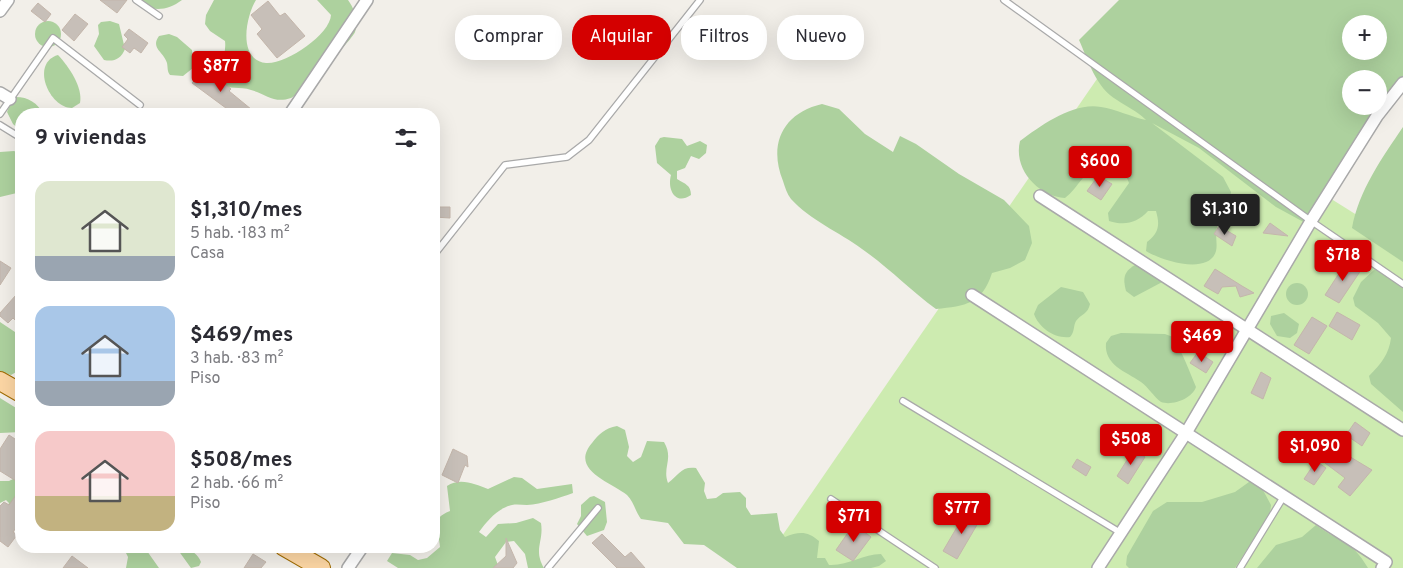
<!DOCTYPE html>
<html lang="es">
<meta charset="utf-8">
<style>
body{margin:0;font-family:Overpass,sans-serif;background:#f2f2f3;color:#2b2b33;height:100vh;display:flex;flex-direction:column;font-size:19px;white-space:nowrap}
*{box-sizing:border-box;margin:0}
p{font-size:16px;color:#7c7c81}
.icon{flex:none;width:28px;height:28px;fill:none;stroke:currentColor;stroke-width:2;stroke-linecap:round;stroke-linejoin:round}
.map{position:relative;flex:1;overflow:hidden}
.details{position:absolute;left:15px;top:108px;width:425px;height:445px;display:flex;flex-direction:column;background:#fff;border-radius:20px;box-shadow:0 5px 20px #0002}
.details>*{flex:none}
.top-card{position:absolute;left:455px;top:15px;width:475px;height:45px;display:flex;gap:10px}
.tools{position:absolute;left:1342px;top:15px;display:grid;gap:10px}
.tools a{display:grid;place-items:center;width:45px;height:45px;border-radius:50%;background:#fff;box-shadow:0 5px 20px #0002;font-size:25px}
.price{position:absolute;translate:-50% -42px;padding:0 11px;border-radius:5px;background:#d40000;color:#fff;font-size:16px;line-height:32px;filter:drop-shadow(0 1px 2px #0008)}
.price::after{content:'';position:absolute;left:50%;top:30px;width:15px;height:11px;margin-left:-8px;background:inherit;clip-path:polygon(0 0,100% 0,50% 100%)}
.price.on{background:#222;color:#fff}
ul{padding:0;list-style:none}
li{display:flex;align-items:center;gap:15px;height:125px;padding:0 20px}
li span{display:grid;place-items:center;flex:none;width:140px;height:100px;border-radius:15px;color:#555}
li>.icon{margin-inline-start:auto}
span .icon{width:60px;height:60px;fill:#fffc;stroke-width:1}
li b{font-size:21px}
h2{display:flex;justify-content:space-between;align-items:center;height:60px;padding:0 20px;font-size:21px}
.tag{padding:0 18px;border-radius:20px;background:#fff;box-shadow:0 5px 20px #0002;font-size:18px;line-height:45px}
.tag.on{background:#d40000;color:#fff}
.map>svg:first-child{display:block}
.grass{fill:#cdebb0}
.forest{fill:#add19e;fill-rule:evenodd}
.building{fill:#c7bfb8;stroke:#c4b6ab}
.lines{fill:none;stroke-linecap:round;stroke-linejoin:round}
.service-casing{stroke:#a9a9a9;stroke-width:8}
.minor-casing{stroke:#a9a9a9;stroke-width:14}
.primary-casing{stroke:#a06b00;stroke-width:20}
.service{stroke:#fff;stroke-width:5.5}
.minor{stroke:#fff;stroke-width:11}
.primary{stroke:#fcd6a4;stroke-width:18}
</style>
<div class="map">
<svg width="1403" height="568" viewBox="0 0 1403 568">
<rect width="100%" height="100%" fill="#f2efe9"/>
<path class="grass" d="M1110,60L1403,244V568H760Z"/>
<g class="forest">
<path d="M134,0H182C166,12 150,12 134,0Z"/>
<path d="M214,0H256C246,16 237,60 266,63C285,65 330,35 331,15L317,0H348C355,10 359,21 355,32C352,40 298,96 291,98C274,104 266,94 251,90C240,86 229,90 218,84C217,69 227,56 225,41L210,31L205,24L206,15Z"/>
<path d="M1119,0H1403V85L1309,225L1276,207L1199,148L1152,123L1223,177L1231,192C1230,198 1229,206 1226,211C1224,216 1220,219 1218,224C1214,233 1218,243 1216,251C1209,276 1160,260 1146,251L1147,242C1159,233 1160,225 1156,211H1148C1137,223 1125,226 1109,221L1108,213L1129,183C1126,175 1123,169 1114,166C1090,156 1080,188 1065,198C1038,196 1013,169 1020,141C1042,125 1073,102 1101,107C1116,109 1131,117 1146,120C1137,111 1127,107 1117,100C1096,88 1088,60 1079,40ZM1351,24H1379V51H1351ZM1351,79H1379V106H1351Z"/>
<circle cx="48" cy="34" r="13"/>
<path d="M110,21L119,24L125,49C121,59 114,62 104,60L94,46L99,34L98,25L101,22Z"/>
<path d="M169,34L177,37L192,50L193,68L183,76L170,75C167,71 168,68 167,63C164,52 150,48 159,36Z"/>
<path d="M58,55C69,67 83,87 80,103L72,108C49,108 30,63 58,55Z"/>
<path d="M16,97C28,97 38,103 43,114H21V131L13,124L7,112L12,100Z"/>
<path d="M822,104L839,109L865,134L893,152L900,136L916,144L959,174L1004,200L1029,226L1032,243L1025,260L1010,268L992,273C982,304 966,306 936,309C910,290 888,267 862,249C839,232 810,220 791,199C787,194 785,187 783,181C768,144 783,113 822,104Z"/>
<path d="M1403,127V262L1352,228C1359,190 1382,158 1403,127Z"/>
<path d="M664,137L682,139L687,146L700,141L707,145L706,153L699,159L691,156L685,168L677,171V179C685,184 691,185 691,195C675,206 667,189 671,175L657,163L655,146L660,138Z"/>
<path d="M14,151L21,154V192L0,197V152Z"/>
<path d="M1321,243L1328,244L1333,251L1331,259L1325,266L1321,265L1320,257L1316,249L1317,245Z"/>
<path d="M1135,265L1165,273L1166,280L1134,297L1126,291C1123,279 1123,272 1135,265Z"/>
<path d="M1375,269L1403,286V412L1371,384L1369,376C1381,364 1389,354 1391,338L1378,323L1355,306L1353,298L1361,282Z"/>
<circle cx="1297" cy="294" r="11"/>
<path d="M1061,287L1083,292L1090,304C1088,314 1081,314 1076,321C1073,326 1075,332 1070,337C1055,339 1039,328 1034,314L1038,305Z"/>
<path d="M1284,313L1299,324L1297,333L1290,338L1277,336L1270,324L1271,316Z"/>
<path d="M0,322L15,332H21V343L15,346L20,362L18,371L11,375L0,371Z"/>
<path d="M1121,333L1165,334L1173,337C1183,354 1189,370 1196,387C1192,399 1172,406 1161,402C1153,396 1149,388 1141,382C1125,371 1104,365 1106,343L1111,336Z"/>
<path d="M0,398L21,411V432L0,433Z"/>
<path d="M617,426L625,430L629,447L627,456L633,462L641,457L647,441L664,442C674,459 662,467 668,483C679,475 681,466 696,468L705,483L704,491L707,499L716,498L723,493L740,492L746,498V507L751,515L777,513L780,530L785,537C799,531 808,531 819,541L817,558H825L829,565C848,566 863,554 881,554L886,561L879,566L871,568H737L704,545L684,544L668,523L641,519C635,511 634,502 627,495C611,482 569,470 592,443C599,434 605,428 617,426Z"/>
<path d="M21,475V506L7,508L9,503L6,500L0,503V481H9Z"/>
<path d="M514,477L522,478L537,489L572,484L573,493C559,498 542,504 527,505C522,505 517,504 512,505C498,508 487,521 479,532L486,537L498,524L516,523L533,518L541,523C544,542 533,549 544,568H528L525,554L514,541L506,542L495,557L499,568H398L387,561L392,553L410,555L418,560L427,558L440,547C439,530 429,519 450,511L447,486C460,477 475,484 488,489Z"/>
<path d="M1258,481L1271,505L1270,514L1235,568H1129L1126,565L1127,556L1153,511L1167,502H1202L1235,492L1249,482Z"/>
<path d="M594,496L605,502L607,522L604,530L587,536L577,524L581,516V505L590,497Z"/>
<path d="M1316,525C1340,543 1351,539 1368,568H1257L1276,545L1302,537Z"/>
<path d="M109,546H148L147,551L159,568H126L128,557L126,553L112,550Z"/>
<path d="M166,546C178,546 195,547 201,562L199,566L191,568L178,550Z"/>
</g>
<g class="building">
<path d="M100,0H127L117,13Z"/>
<path d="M268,1L280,16L285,13L305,36L277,58L257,34L262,29L251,15Z"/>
<path d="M38,3L51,14L45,22L31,11Z"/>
<path d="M75,14L88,24L74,41L62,30Z"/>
<path d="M129,29L148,43L141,53L134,48L130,53L122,47L128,39L124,35Z"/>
<path d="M205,68L231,89L229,91L257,114H234L192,83Z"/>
<path d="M1098,176L1112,184L1101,200L1087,191Z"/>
<path d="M434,207H450V218L434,217Z"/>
<path d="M1270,223L1288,236L1263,233Z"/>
<path d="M1219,226L1236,236L1232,246L1214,234Z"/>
<path d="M0,261L11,268L0,285Z"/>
<path d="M1347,261L1361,270L1339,303L1325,295Z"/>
<path d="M1215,269L1242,286L1254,293L1240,297L1236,286L1222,287L1218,294L1204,286Z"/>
<path d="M16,295L21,300V326L13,318L8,323L0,316V313Z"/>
<path d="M1337,312L1360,325L1352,340L1329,326Z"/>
<path d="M1312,317L1327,326L1309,354L1294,345Z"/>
<path d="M1198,352L1213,362L1206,373L1190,363Z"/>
<path d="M1261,372L1271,378L1263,399L1251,393Z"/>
<path d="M1355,422L1370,433L1362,446L1346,435Z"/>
<path d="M9,435L21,443V484L0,471V449Z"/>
<path d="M453,449L467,456L468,467L465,465L458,483L442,475Z"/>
<path d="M1134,449L1145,457L1128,484L1117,476Z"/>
<path d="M1335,452L1344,459L1347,455L1372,470L1350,496L1338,487L1345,478L1325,463Z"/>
<path d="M1077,459L1091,467L1086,476L1072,467Z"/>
<path d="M1316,461L1326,468L1314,485L1304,479Z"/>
<path d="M21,488V521L13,532L17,535L8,547L0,541V506L4,502L9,505Z"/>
<path d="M967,510L981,518L957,559L943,551Z"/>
<path d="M854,524L871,537L853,561L836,550Z"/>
<path d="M602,534L625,557L631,552L645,568H617L592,543Z"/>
<path d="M506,538L517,563L513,568H493L506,556Z"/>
<path d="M253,554L266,562L261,568H244Z"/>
<path d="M72,556L88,568H63Z"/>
</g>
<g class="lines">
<defs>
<g id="service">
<path d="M136,0L159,16"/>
<path d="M1004,0L1311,221L1403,284"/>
<path d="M0,114L53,38L140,105"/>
<path d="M0,125L21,138"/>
<path d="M434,255L505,165L567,157L589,140L700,0"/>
<path d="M903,401L1121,533"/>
<path d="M831,499L935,568"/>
<path d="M548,568L598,508"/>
<path d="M1240,568L1284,496"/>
</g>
<g id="minor">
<path d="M0,11L8,0"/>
<path d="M0,93L10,99"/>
<path d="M290,114L367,0"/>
<path d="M1040,196L1403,430"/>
<path d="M972,295L1386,562L1382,568"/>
<path d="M348,568L363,546"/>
<path d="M1098,568L1186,433L1311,221L1377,116L1403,83"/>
</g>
<g id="primary">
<path d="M0,381L21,393"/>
<path d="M283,546L321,568"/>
</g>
</defs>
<use href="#service" class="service-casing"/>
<use href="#minor" class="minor-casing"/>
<use href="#primary" class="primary-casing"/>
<use href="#service" class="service"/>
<use href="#minor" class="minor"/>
<use href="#primary" class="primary"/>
</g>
</svg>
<div class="tools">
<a>+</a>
<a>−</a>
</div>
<b class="price" style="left:221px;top:93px">$877</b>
<b class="price" style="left:1100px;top:188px">$600</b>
<b class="price on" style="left:1225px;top:236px">$1,310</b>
<b class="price" style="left:1343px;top:282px">$718</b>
<b class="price" style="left:1202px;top:363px">$469</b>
<b class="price" style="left:1131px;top:466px">$508</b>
<b class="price" style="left:1315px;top:473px">$1,090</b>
<b class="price" style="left:962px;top:535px">$777</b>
<b class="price" style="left:854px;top:543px">$771</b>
<div class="top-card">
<a class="tag">Comprar</a>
<a class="tag on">Alquilar</a>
<a class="tag">Filtros</a>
<a class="tag">Nuevo</a>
</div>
<section class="details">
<h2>9 viviendas<svg class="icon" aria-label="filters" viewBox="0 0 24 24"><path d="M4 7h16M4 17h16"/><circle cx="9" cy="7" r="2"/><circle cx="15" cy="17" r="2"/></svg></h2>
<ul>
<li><span style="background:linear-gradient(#dfe7d0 75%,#9aa5b1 0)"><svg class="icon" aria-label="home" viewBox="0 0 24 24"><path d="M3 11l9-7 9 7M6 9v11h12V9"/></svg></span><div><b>$1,310/mes</b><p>5 hab. · 183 m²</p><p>Casa</p></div></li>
<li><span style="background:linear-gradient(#a9c7e8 75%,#9aa5b1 0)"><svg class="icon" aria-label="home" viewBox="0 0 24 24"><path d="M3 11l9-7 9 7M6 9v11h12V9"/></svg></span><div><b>$469/mes</b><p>3 hab. · 83 m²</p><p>Piso</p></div></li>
<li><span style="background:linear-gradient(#f6c9c9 65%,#c2b280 0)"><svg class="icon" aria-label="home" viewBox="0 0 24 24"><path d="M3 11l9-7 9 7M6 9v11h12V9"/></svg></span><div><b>$508/mes</b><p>2 hab. · 66 m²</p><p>Piso</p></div></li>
</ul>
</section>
</div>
